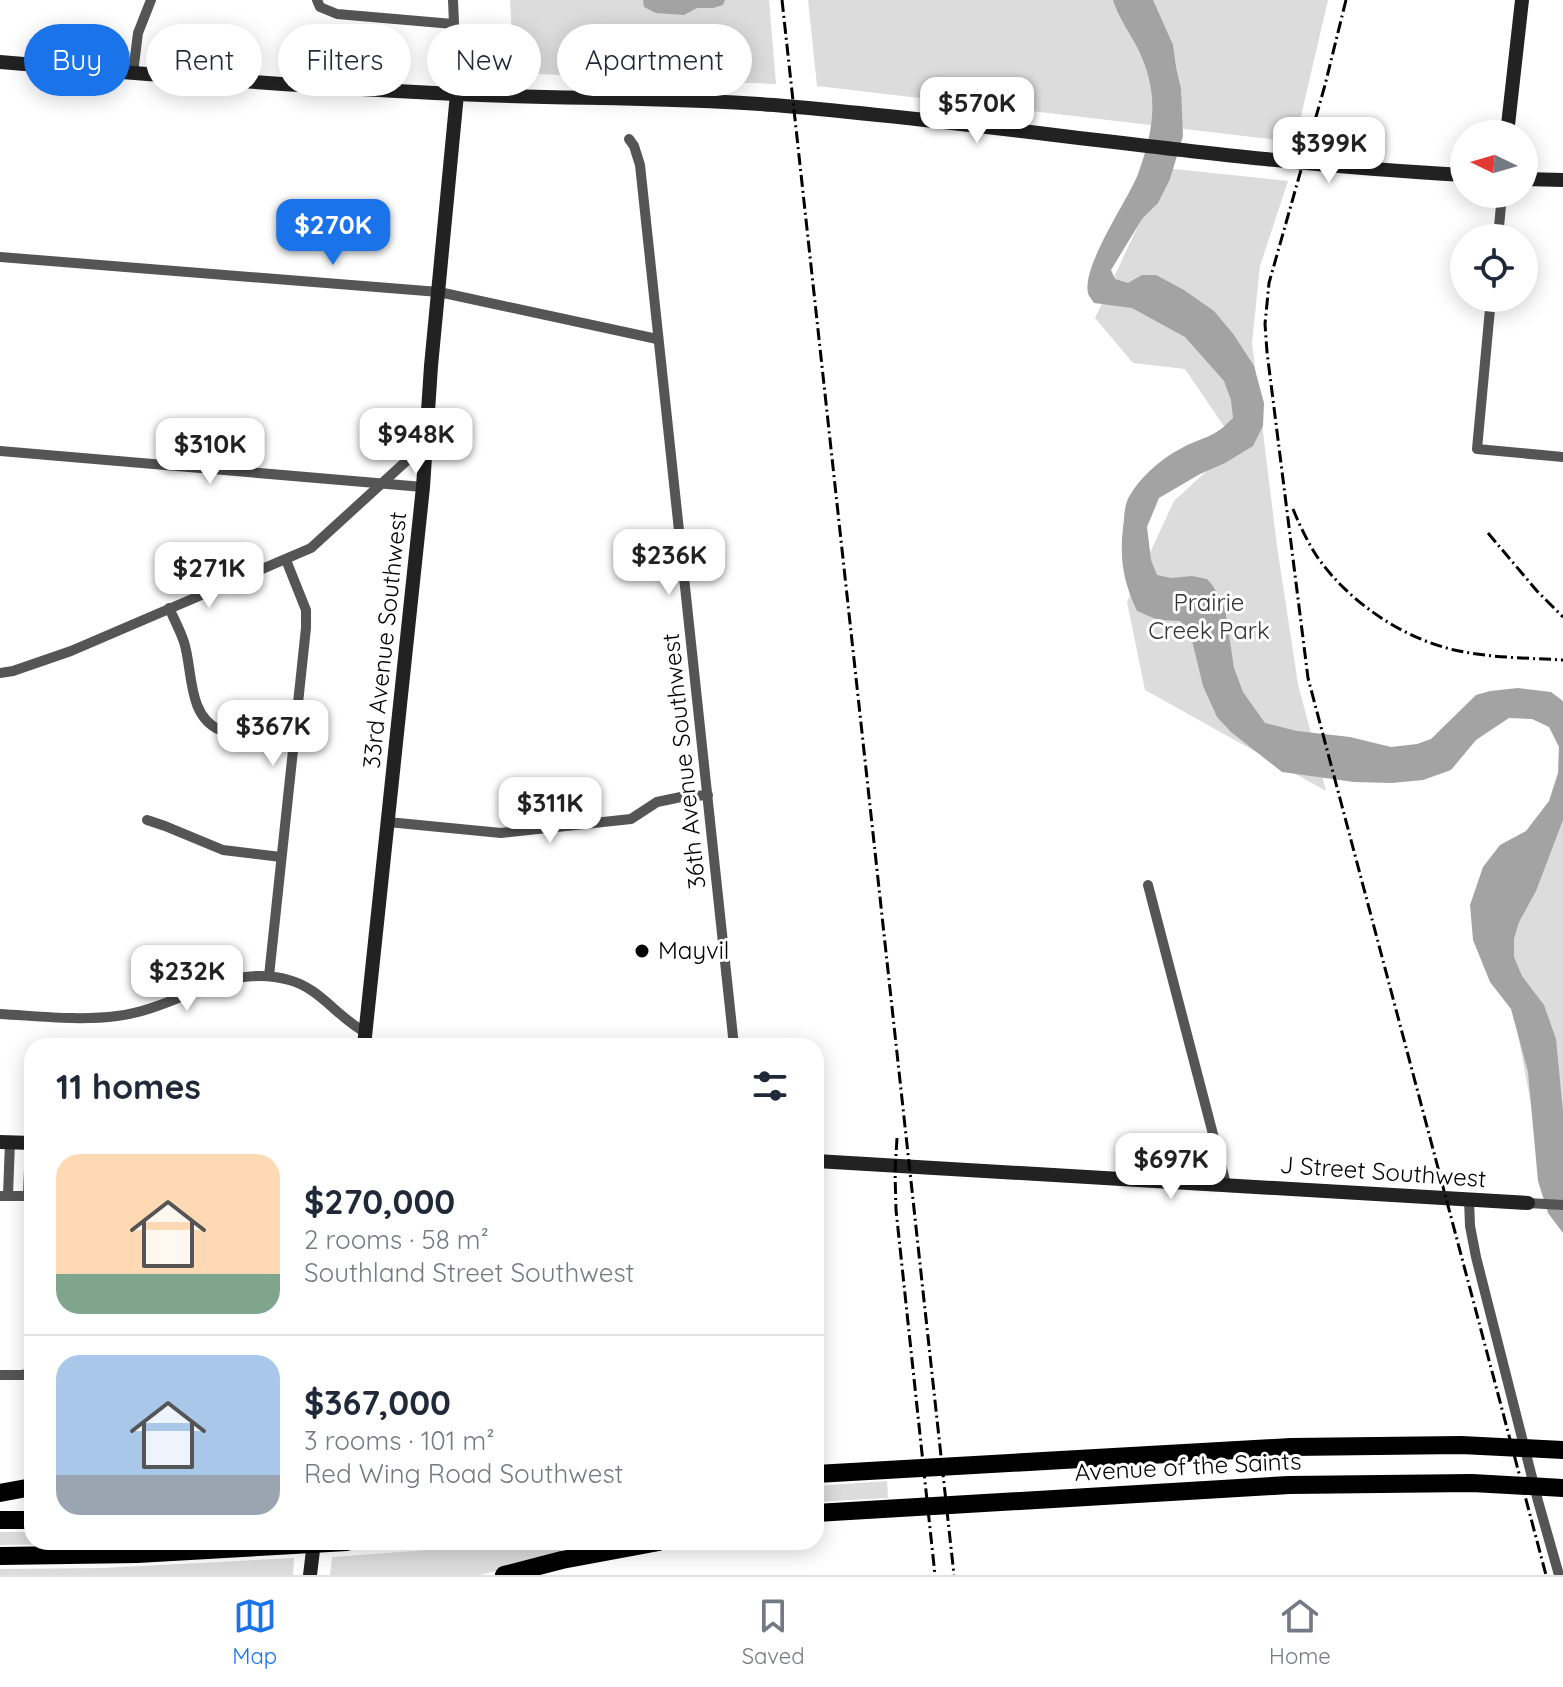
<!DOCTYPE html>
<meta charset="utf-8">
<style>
body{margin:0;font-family:Quicksand,sans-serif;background:#f2f2f3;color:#1f2937;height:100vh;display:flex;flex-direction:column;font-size:30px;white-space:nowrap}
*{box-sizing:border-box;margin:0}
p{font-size:26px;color:#747a83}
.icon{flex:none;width:44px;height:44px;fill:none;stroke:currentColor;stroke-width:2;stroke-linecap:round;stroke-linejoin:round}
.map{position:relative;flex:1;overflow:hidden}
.side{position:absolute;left:24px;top:1038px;width:800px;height:512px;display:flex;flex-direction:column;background:#fff;border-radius:24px;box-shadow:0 4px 20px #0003}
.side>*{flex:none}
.top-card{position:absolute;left:24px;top:24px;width:800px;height:72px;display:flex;gap:16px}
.needle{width:52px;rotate:275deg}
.tools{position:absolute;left:1450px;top:120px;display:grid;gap:16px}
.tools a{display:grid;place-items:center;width:88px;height:88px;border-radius:50%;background:#fff;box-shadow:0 4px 20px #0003;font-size:40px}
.price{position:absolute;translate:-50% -68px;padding:0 18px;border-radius:16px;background:#fff;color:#222;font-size:26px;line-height:52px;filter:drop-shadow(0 2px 4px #0008)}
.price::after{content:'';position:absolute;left:50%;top:48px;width:24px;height:18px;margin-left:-12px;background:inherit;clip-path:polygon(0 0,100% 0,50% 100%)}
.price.selected{background:#1a73e8;color:#fff}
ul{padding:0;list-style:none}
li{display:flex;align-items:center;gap:24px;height:200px;padding:0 32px}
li+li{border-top:2px solid #e0e1e3}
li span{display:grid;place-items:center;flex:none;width:224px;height:160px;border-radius:24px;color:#555}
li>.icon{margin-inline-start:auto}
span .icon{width:96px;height:96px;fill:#fffc;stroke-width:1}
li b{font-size:34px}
h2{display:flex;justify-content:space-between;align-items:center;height:96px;padding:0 32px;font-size:34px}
.chip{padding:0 28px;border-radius:36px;background:#fff;box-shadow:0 4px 20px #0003;font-size:28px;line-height:72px}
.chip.selected{background:#1a73e8;color:#fff}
.tabs{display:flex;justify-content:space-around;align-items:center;height:112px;border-top:2px solid #e0e1e3;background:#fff;font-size:22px;color:#747a83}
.tabs a{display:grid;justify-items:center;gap:4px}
.tabs .selected{color:#1a73e8}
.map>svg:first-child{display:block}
.green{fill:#dcdcdc}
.water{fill:#a3a3a3}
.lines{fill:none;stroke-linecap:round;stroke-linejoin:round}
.street{stroke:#555;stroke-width:10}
.secondary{stroke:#222;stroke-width:14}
.highway{stroke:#000;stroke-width:18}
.rail{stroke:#000;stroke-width:3;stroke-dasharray:12 4 2 4;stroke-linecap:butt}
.poi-dot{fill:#000;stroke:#fff;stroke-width:3}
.labels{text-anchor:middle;stroke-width:6;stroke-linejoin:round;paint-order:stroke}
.park-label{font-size:24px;fill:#333;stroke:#fff}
.street-label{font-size:24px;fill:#000;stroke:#fff}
.poi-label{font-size:24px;fill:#000;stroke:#fff;text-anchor:start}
</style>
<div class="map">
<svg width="1563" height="1575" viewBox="0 0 1563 1575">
<rect width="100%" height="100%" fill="#fff"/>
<g class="green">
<path d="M510,0H769L776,84L514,73Z"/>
<path d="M808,0H1328L1295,142L817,86Z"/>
<path d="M1165,168L1288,181L1260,266L1252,343L1277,546L1298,684L1326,791L1145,690L1127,602L1174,501L1236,444L1185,369L1133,363L1095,318Z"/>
<path d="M1563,748V1187L1546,1186L1504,959L1556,796Z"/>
<path d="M887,1481L888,1498L816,1502V1486Z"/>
<path d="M0,1532H32V1542H176L0,1545Z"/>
<path d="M536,1542H626L557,1556L480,1575H330L332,1557Z"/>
<path d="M294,1558L293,1575H0V1569L103,1568Z"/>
</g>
<g class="water">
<path d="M643,0H725L723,5L713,8H697L684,15L656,13L644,7Z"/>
<path d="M1113,0H1153L1173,45L1176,67L1181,89L1183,136L1170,179L1158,203L1142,219L1111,270L1115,279L1128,283L1142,275H1156L1184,290L1214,311L1234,335L1254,366L1264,403L1263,426L1253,446L1225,463L1200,474L1159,498L1147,527L1151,560L1157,575L1171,578L1192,576L1207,579L1213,586L1225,608L1234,668L1243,692L1265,723L1297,731L1350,737L1391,747L1417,744L1431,739L1476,695L1490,691L1518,688L1551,692L1563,701V820L1536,891L1519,922L1514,939V957L1522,976L1544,1005L1556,1039L1563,1112V1233L1548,1213L1538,1181L1528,1072L1511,1009L1490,982L1473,940L1470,905L1483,867L1500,845L1526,831L1549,801L1558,773L1559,747L1549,727L1532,719L1509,718L1476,740L1451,770L1423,780L1392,783L1354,782L1282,772L1231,732L1217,717L1203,686L1190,632L1180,621L1158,620L1137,611C1122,579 1119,555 1124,520C1124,514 1125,507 1127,501C1137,480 1159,460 1180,449C1203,436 1212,440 1233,418L1231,400L1224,381L1185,337L1132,308L1094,303C1093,301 1088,295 1088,293C1082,265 1127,202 1138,174C1154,130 1160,93 1138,49C1130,33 1118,17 1113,0Z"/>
</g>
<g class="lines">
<g class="street">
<path d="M317,0L320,7L337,14L453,24"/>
<path d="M453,0L457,94"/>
<path d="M133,73L138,33L151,0"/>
<path d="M629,139L634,146L640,165L734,1046"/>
<path d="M1498,238L1502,194"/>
<path d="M0,257L439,292L657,339"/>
<path d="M1491,298L1477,449L1563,457"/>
<path d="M0,451L423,487"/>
<path d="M169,608C174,619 180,630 184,642C193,670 187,716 220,730C234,736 276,738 293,739"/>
<path d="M0,673L13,671L71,651L311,548L425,444"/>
<path d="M147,820L165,826L223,850L281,857"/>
<path d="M388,822L501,833L631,819L657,802L681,797L708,795"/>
<path d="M1148,885L1226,1184"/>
<path d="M269,976L306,628V610L286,560"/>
<path d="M0,1014C38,1016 79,1021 117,1016C177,1009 226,962 289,980C320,988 338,1018 365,1032"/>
<path d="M8,1195L10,1142"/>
<path d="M28,1195L30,1143"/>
<path d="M0,1196H32"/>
<path d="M1469,1199L1470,1226L1476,1257L1538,1501L1559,1575"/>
<path d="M1528,1203L1563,1205"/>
<path d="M0,1375H22L32,1373"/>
</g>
<g class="secondary">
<path d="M0,62C152,75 304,87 457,94C562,99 668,97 774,105C1004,124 1233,163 1464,175"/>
<path d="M1507,134L1522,0"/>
<path d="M1524,179L1563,180"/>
<path d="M364,1046L423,487L431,366L457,94"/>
<path d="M0,1142L32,1143"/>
<path d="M816,1161L1528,1203"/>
<path d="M310,1575L314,1542"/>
</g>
<g class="highway">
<path d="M816,1474L1291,1447L1461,1445L1563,1450"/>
<path d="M0,1493L32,1487"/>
<path d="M816,1513L1289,1485L1472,1483L1563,1488"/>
<path d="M0,1520H32"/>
<path d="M0,1556L137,1554L347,1542"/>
<path d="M504,1575L562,1560L659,1542"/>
</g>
<g class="rail">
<path d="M782,0L954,1575"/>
<path d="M1346,0L1325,85L1269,283L1265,324L1267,352L1308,678L1546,1575"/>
<path d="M1293,509C1300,526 1308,543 1318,558C1350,603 1405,640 1459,651C1493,658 1529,658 1563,660"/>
<path d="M1488,533L1537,591L1563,617"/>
<path d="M897,1138L895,1172L896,1210L935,1575"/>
</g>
</g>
<circle class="poi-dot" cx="642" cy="951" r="8"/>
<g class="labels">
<g class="park-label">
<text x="1209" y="611">Prairie<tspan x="1209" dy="28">Creek Park</tspan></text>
</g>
<g class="street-label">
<text transform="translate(385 640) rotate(-84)" y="8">33rd Avenue Southwest</text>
<text transform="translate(684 761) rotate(-96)" y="8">36th Avenue Southwest</text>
<text transform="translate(1383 1172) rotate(4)" y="8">J Street Southwest</text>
<text transform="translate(1188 1467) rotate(-3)" y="8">Avenue of the Saints</text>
</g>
<g class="poi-label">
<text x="658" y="959">Mayvil</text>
</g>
</g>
</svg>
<div class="tools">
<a><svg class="needle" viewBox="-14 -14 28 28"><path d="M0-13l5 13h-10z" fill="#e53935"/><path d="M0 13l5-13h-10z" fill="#747a83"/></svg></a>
<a><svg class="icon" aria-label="locate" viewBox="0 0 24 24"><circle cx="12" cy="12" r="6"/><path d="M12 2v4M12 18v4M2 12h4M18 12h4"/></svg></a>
</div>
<b class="price" style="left:977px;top:145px">$570K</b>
<b class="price" style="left:1329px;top:185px">$399K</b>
<b class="price selected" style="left:333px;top:267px">$270K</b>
<b class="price" style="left:416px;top:476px">$948K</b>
<b class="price" style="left:210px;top:486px">$310K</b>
<b class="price" style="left:669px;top:597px">$236K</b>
<b class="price" style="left:209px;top:610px">$271K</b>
<b class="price" style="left:273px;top:768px">$367K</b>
<b class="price" style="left:550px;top:845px">$311K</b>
<b class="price" style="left:187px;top:1013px">$232K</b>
<b class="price" style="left:1171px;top:1201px">$697K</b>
<div class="top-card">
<a class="chip selected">Buy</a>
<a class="chip">Rent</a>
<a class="chip">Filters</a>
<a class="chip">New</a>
<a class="chip">Apartment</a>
</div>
<section class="side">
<h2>11 homes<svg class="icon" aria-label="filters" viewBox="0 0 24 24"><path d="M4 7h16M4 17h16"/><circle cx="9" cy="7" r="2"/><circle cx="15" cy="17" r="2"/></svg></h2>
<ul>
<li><span style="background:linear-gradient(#ffd9b3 75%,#7fa58c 0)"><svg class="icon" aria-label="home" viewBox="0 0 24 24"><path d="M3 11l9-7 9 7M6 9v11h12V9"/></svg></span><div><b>$270,000</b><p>2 rooms · 58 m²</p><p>Southland Street Southwest</p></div></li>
<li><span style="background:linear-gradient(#a9c7e8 75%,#9aa5b1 0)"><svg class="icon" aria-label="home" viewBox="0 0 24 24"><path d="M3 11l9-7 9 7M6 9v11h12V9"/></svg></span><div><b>$367,000</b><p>3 rooms · 101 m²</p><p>Red Wing Road Southwest</p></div></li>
</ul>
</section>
</div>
<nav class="tabs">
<a class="selected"><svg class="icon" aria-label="map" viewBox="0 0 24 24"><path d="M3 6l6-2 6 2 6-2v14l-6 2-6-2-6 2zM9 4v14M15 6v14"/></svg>Map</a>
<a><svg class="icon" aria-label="saved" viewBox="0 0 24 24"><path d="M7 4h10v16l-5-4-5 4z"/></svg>Saved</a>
<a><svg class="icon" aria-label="home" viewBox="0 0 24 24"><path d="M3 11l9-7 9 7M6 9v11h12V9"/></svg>Home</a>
</nav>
